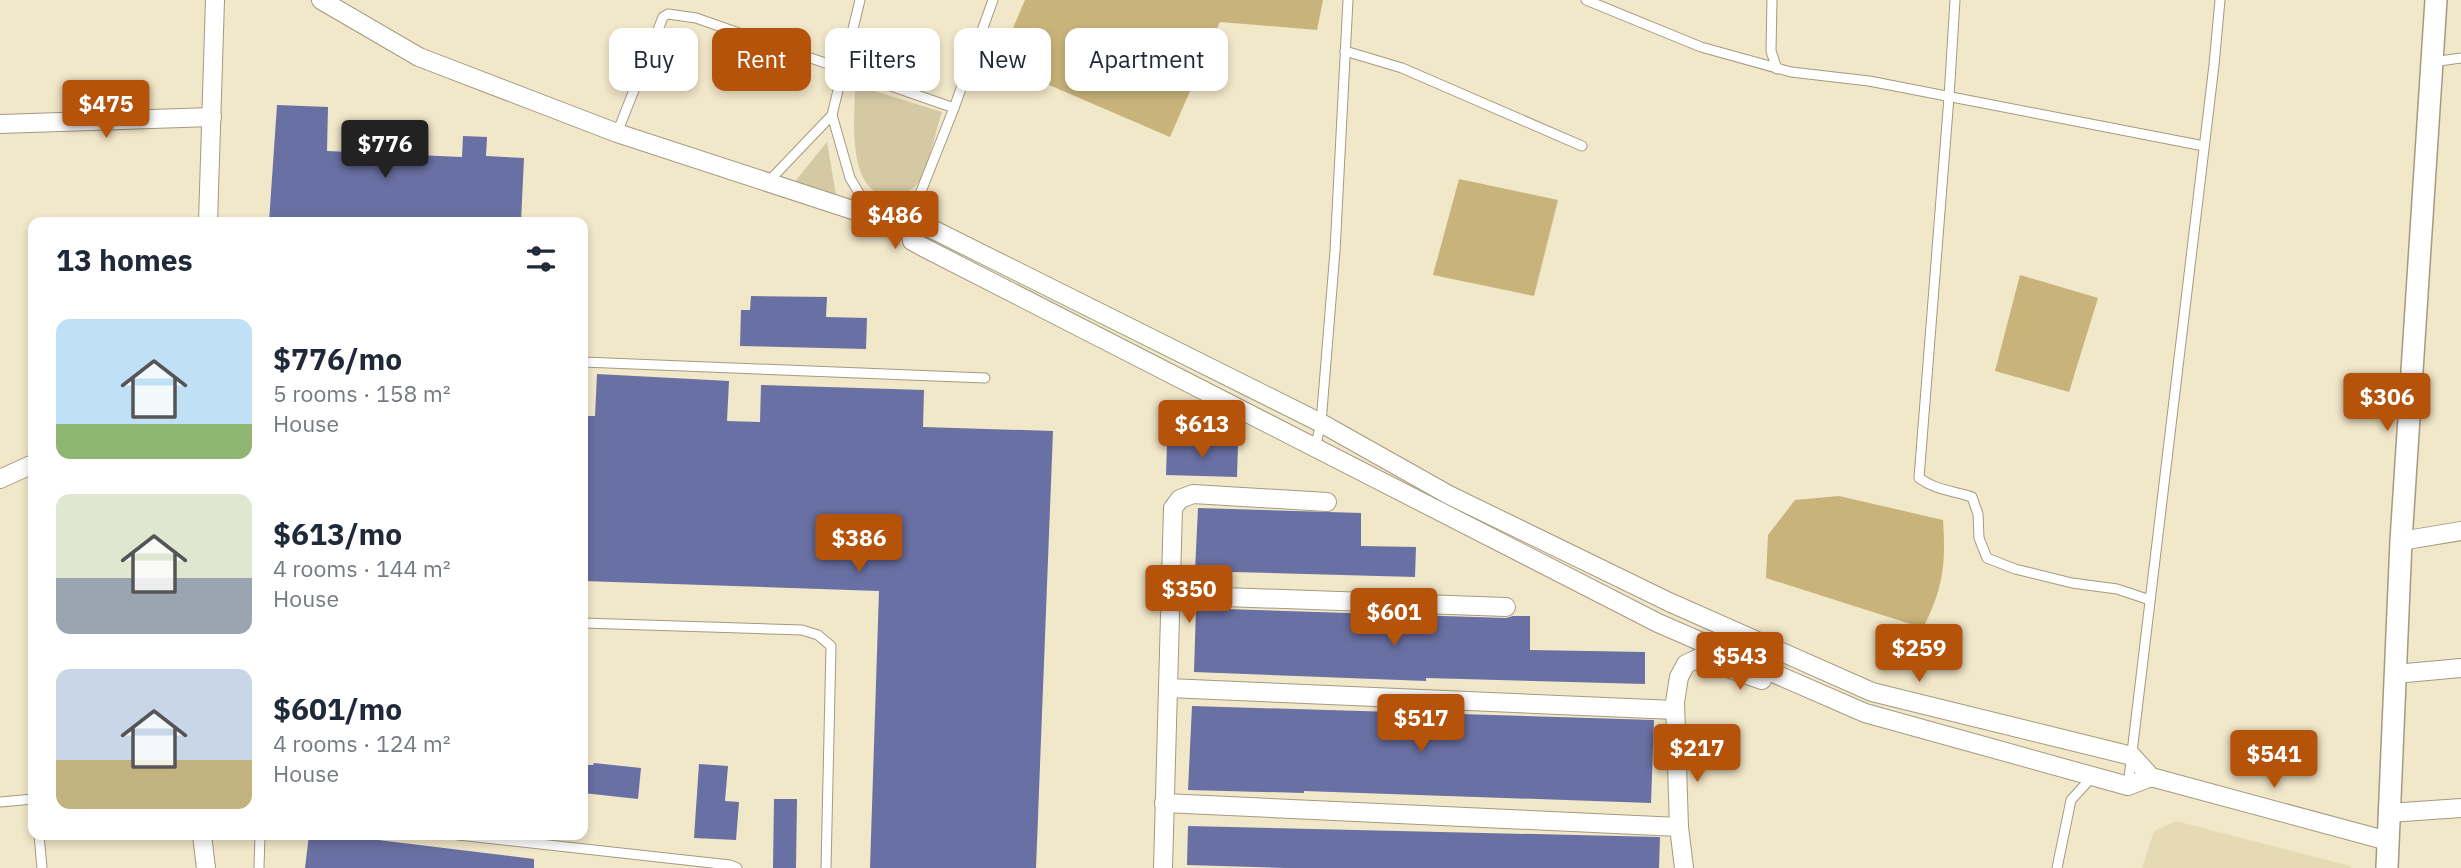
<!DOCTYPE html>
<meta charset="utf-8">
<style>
body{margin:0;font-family:"IBM Plex Sans",sans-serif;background:#f6f6f7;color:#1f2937;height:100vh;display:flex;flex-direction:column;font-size:26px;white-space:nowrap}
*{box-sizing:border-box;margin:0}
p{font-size:23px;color:#747a83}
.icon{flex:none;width:38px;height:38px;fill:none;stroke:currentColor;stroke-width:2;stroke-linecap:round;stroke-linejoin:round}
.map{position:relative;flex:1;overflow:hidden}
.panel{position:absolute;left:28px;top:217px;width:560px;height:623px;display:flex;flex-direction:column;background:#fff;border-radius:14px;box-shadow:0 4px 10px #0003}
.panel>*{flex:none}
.top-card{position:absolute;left:609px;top:28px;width:665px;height:63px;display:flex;gap:14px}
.price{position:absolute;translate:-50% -60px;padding:0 16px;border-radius:7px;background:#b45309;color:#fff;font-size:23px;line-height:46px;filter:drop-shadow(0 2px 4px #0008)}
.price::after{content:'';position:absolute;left:50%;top:42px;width:21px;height:16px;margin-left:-10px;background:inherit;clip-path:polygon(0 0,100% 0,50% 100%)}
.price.on{background:#222;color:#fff}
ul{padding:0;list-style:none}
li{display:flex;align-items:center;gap:21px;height:175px;padding:0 28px}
li span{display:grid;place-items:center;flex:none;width:196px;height:140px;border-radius:14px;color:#555}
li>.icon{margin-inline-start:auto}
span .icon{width:84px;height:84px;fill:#fffc;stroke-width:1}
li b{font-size:30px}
h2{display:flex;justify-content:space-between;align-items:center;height:84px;padding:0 28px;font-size:30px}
.tag{padding:0 24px;border-radius:14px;background:#fff;box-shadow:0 4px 10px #0003;font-size:24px;line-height:63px}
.tag.on{background:#b45309;color:#fff}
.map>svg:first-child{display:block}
.built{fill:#e6dab5}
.green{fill:#d5c9a4}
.water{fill:#c8b47a}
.building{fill:#6970a3}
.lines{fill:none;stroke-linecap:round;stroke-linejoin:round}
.service-casing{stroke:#a49a7f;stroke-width:11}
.minor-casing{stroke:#a49a7f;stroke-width:20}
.tertiary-casing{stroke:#a49a7f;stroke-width:24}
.service{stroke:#fff;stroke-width:9}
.minor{stroke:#fff;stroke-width:18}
.tertiary{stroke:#fff;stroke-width:21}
</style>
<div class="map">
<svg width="2461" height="868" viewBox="0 0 2461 868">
<rect width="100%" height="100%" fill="#f1e7c9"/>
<path class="built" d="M2176,821L2350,866L2351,868H2142L2154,831Z"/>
<g class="green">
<path d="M855,85L942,112C935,133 930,161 920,180C915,189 903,196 893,196C845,197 855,116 855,85Z"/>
<path d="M827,142L837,201L793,184Z"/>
</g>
<g class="water">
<path d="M1025,0H1323L1317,30L1220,22L1170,137L998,63Z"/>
<path d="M1459,179L1558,200L1534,296L1433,275Z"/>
<path d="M2020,275L2098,298L2069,392L1995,371Z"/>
<path d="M1839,496L1943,520C1946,565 1943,588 1923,628L1766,578L1768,535L1795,500Z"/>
</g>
<g class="building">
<path d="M277,105L328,107L327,151L462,157L463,136L487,137L486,156L524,158L521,222H269Z"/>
<path d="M751,296L827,297L826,317L867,318L866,349L740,346L741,310H750Z"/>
<path d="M597,374L729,381L727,421L760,422L761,385L924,390L923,427L1053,431L1036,868H870L879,591L583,581V416H595Z"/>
<path d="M1167,443L1238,444L1237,477L1166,475Z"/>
<path d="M1198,508L1361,513V546L1416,547L1415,577L1195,571Z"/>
<path d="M1196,608L1506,618L1513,616H1530V650L1645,652V684L1426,678V681L1194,672Z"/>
<path d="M1192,706L1654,720L1651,803L1304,791V793L1188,790Z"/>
<path d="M594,763L641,768L638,799L583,793V765H593Z"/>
<path d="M699,764L728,766L725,801L739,802L736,840L694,838Z"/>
<path d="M774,799H797L796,868H773Z"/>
<path d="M1188,826L1660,837L1659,868H1286L1187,865Z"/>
<path d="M309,835H337L534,859V868H305Z"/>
</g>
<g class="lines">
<defs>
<g id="service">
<path d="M1586,0L1701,47L1791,72L1869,81L2204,146"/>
<path d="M1772,0L1771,51L1777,69"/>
<path d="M1955,0L1949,97L1919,478C1937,491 1952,490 1972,497L1978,514L1979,538L1987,558L2015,569L2072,583L2117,589L2150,600"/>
<path d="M1345,51L1402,68L1582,146"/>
<path d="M2433,62L2461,58"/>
<path d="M832,115L850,178L871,213"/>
<path d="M617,133L663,17L668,14L696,18L954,108"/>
<path d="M768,182L832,115L860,0"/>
<path d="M907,227L954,108L993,0"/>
<path d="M583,362L985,378"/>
<path d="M1315,448L1321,423L1335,251L1348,0"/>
<path d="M583,623L802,630L818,635L831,646L826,868"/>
<path d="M2128,786L2214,65L2220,0"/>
<path d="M0,802L33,799"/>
<path d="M39,835L42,868"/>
<path d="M458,835L730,865L737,868"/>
<path d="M259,868L260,835"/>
<path d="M2057,868L2071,800L2093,776"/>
</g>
<g id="minor">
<path d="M321,0L419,57L617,133L874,217L910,228L926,226L1321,423L1449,495L1669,602L1872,692L2132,756L2151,777L2388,841"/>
<path d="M0,124L212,117"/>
<path d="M208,222L215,0"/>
<path d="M910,228L912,241L921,246L1658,623L1865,713L2128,786L2151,777"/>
<path d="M0,479L33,464"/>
<path d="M2401,541L2461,531"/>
<path d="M1170,595L1506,607"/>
<path d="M2395,674L2461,668"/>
<path d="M1168,688L1675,710"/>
<path d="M1164,803L1679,827"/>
<path d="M2389,813L2461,808"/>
<path d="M202,835L206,868"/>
<path d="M1163,868L1173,508L1180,499L1193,494L1327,502"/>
<path d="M1684,868L1679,827L1675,702L1679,677L1686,664L1699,658L1762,680"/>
</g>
<path id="tertiary" d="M2387,868L2401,541L2436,0"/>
</defs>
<use href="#service" class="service-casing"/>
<use href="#minor" class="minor-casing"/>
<use href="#tertiary" class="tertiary-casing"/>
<use href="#service" class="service"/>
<use href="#minor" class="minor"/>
<use href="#tertiary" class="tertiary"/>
</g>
</svg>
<b class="price" style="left:106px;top:140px">$475</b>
<b class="price on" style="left:385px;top:180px">$776</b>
<b class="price" style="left:895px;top:251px">$486</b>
<b class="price" style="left:2387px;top:433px">$306</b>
<b class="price" style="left:1202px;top:460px">$613</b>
<b class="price" style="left:859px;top:574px">$386</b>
<b class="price" style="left:1189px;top:625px">$350</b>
<b class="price" style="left:1394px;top:648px">$601</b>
<b class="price" style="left:1919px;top:684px">$259</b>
<b class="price" style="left:1740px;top:692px">$543</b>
<b class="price" style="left:1421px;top:754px">$517</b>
<b class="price" style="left:1697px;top:784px">$217</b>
<b class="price" style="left:2274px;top:790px">$541</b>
<div class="top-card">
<a class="tag">Buy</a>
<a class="tag on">Rent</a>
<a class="tag">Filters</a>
<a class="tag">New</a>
<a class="tag">Apartment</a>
</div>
<section class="panel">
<h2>13 homes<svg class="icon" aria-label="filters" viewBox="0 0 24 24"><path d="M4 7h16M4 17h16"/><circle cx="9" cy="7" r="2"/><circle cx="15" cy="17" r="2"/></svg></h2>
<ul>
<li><span style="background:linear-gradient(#bfe0f5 75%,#8fb573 0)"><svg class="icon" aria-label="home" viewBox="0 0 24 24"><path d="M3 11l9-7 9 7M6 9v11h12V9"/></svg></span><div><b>$776/mo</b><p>5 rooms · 158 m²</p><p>House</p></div></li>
<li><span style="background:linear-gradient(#dfe7d0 60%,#9aa5b1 0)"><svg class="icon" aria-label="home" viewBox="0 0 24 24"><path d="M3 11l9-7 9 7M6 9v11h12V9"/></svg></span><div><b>$613/mo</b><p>4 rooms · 144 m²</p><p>House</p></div></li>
<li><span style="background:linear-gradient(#c9d6e8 65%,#c2b280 0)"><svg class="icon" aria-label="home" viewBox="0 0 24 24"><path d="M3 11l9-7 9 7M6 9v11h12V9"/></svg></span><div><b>$601/mo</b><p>4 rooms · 124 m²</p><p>House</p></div></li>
</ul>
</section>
</div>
